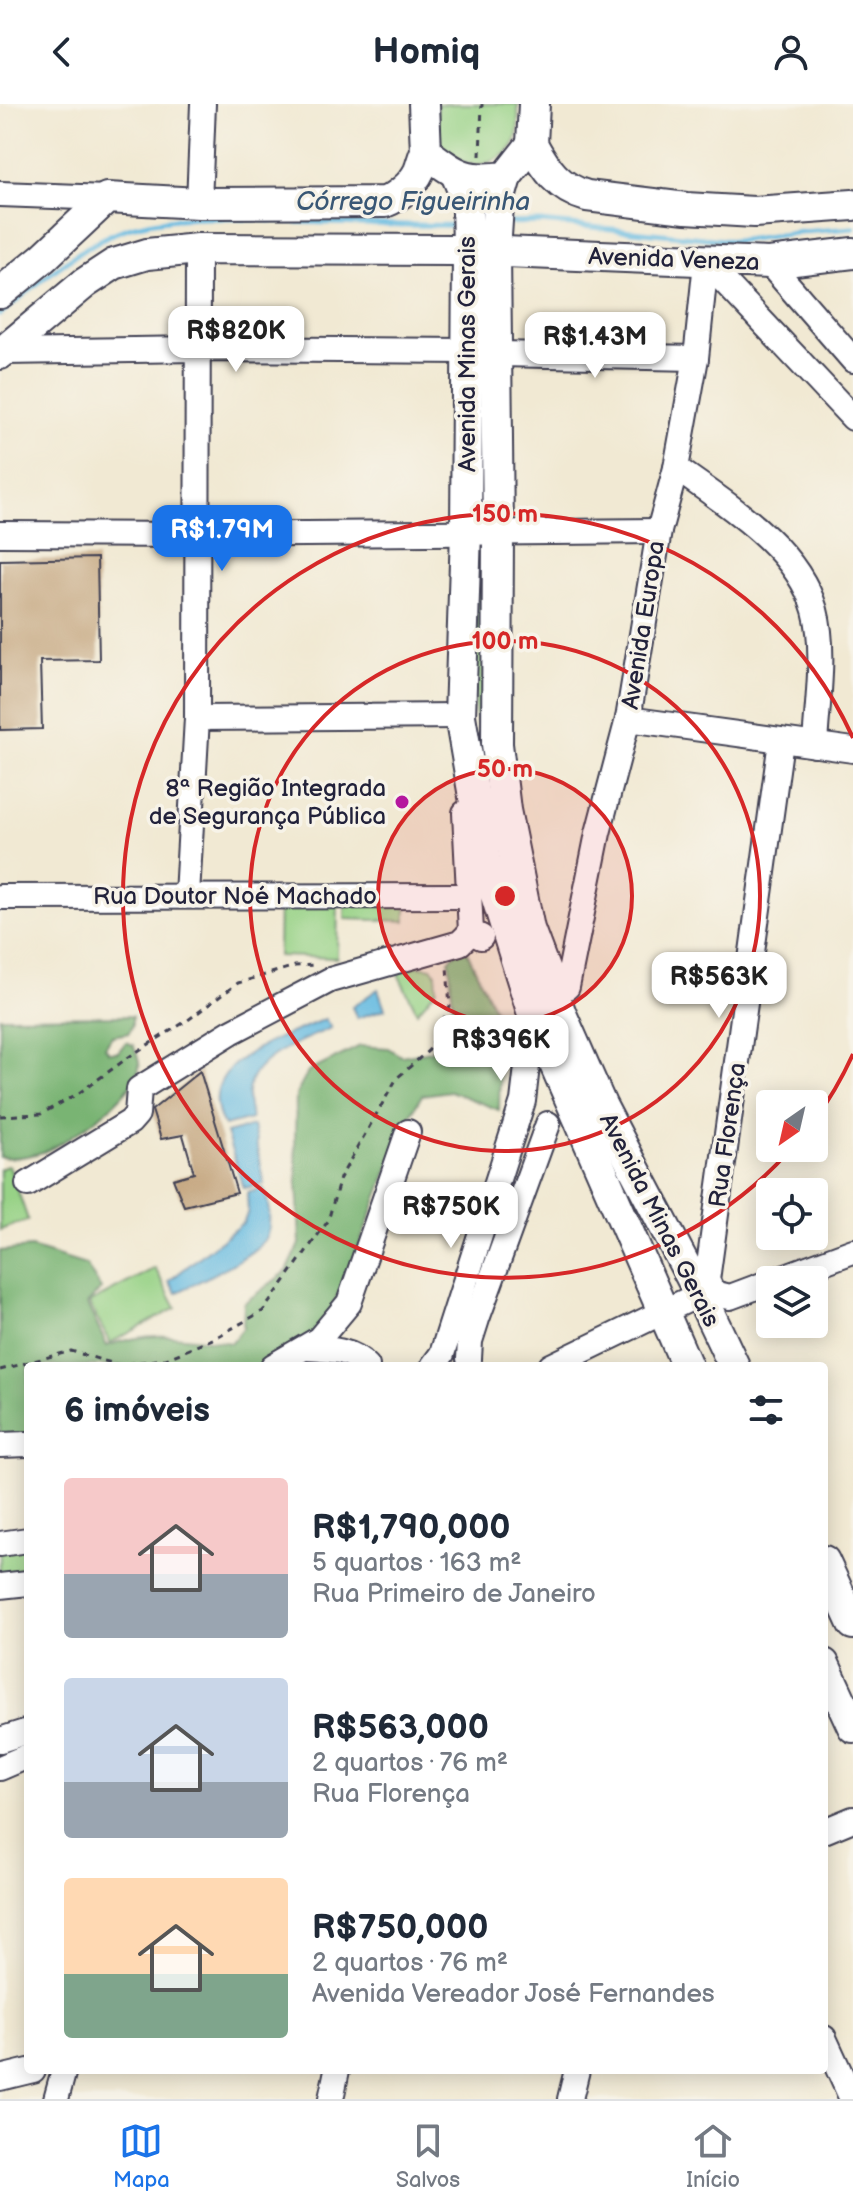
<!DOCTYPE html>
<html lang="pt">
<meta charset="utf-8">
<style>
body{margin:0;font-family:"Balsamiq Sans",sans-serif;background:#f6f6f7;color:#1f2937;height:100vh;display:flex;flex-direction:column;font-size:30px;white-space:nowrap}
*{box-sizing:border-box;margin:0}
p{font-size:26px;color:#747a83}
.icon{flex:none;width:44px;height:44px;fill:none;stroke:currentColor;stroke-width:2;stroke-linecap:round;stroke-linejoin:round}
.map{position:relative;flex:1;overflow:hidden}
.drawer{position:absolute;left:24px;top:1258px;width:804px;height:712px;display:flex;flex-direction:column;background:#fff;border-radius:8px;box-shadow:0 4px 20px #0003}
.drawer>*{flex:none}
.needle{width:52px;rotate:214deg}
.tools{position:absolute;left:756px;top:986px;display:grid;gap:16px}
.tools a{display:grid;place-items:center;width:72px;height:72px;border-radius:8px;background:#fff;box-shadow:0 4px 20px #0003;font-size:40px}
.price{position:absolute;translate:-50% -68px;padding:0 18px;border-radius:16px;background:#fff;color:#222;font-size:26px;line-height:52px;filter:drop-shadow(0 2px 4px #0008)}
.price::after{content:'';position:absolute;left:50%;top:48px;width:24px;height:18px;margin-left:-12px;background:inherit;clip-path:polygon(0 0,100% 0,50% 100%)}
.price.selected{background:#1a73e8;color:#fff}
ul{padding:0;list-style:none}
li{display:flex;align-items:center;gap:24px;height:200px;padding:0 40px}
li span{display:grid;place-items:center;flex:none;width:224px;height:160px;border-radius:8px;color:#555}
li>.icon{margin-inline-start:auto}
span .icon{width:96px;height:96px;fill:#fffc;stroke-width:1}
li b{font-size:34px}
h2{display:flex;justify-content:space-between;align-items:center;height:96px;padding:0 40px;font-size:34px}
header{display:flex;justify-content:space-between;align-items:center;height:104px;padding:0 40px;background:#fff;font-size:36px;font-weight:800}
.tab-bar{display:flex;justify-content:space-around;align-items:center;height:112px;border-top:2px solid #e0e1e3;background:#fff;font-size:22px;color:#747a83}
.tab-bar a{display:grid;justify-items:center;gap:4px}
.tab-bar .selected{color:#1a73e8}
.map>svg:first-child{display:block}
.green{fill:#97d286;stroke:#5c7a60;stroke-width:2}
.forest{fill:#79b473;stroke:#4e6b57;stroke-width:2}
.water{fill:#64bae1;stroke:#436e8e;stroke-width:2}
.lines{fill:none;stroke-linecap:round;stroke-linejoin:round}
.stream{stroke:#64bae1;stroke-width:5}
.building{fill:#c7aa85}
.minor-casing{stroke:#414052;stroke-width:28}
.major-casing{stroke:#414052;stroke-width:34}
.path{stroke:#414052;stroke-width:3;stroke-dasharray:6 6;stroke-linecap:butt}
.minor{stroke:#fff;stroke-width:24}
.major{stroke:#fff;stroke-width:30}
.ring{fill:none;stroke:#d62828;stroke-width:4}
.poi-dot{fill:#b5179e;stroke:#f7f3e8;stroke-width:3}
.labels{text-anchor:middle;stroke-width:7;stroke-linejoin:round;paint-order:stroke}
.street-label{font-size:24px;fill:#22223b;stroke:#f7f3e8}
.poi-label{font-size:24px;fill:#22223b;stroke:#f7f3e8;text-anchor:end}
.water-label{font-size:26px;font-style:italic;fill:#395775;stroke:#f7f3e8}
.centre{fill:#d62828;stroke:#f7f3e8;stroke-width:4}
.ring-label{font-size:24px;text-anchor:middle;font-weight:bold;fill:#d62828;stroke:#f7f3e8;stroke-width:7;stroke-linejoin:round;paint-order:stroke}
</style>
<header><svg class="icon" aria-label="back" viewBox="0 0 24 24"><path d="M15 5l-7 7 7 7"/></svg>Homiq<svg class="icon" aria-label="person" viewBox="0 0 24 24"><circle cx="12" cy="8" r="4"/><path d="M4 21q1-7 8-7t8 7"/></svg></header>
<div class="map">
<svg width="853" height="1995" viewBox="0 0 853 1995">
<rect width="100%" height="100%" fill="#f7f3e8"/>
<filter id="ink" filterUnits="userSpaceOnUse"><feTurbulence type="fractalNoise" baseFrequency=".0125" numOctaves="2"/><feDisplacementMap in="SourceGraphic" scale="16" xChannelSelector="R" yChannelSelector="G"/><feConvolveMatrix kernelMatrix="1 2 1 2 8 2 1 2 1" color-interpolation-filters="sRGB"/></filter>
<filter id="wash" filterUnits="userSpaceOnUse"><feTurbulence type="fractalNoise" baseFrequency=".006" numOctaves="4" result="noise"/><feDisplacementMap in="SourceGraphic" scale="32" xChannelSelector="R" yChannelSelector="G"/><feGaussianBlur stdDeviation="1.8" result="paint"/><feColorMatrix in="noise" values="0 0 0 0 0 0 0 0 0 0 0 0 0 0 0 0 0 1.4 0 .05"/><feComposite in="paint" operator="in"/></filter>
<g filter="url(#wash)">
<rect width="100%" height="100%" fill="#f1e9d3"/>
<g class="green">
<path d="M437,0H518C518,11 520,28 515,38C507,55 480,65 464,58C454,54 445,45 437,39Z"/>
<path d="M478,437H486L483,641L475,607Z"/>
<path d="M279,797L338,798L337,854L278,852Z"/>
<path d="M345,799L406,801V817L345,815Z"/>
<path d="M411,861L431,864L436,869L437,885L417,908L398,870Z"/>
<path d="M9,1061L28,1116L0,1126V1065Z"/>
<path d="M155,1164L176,1204L110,1239L89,1199Z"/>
<path d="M28,1436V1479L0,1482V1440Z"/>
</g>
<g class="forest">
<path d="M464,841L501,920L499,1006L450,987L422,991L405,1021L349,1168L329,1209L309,1234L261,1262H28V1333L0,1336V1147L31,1144L86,1161L101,1185L87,1200L107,1242C152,1225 185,1233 231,1239L243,1224L244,1199L287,1167L300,1140L295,1035L296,991L308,968L360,942L388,944L401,952L431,947L453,904L449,856Z"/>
<path d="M132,912V922L129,929L112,932L105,943L109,948H118L126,938L133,941C136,948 141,957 139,964C134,992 69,1038 43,1048C30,1052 13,1055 0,1053V913Z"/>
</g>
<g class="water">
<path d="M378,885L385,905L357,914L352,903Z"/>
<path d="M325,915L331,924C304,936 250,953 248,989C247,997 250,1007 251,1015L224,1022C190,958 282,934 325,915Z"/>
<path d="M253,1022L264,1080L244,1084L226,1029Z"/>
<path d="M263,1084C269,1097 272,1119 266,1133C258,1151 195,1179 176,1189L169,1177L244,1118L248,1107L247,1089Z"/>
</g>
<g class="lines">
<g class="stream">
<path d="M508,119L540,118L735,137L802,128L853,124"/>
<path d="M0,210C34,183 69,151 108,132C162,105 241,115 300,118C353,120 405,122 458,121"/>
</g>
</g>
<g id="blocks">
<g class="building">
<path d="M97,454L99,556L40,557L42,625L0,626V456Z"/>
<path d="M200,967L237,1089L184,1102L173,1075L194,1069L183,1031L161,1035L152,1006Z"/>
</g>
</g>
</g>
<g filter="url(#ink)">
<use href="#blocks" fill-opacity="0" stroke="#414052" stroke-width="2"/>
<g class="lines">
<defs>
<g id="minor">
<path d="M0,90L107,94"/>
<path d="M199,99L203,0"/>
<path d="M706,158L853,314"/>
<path d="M769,159L853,256"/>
<path d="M5,248L197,245L466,247"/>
<path d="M496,250L696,254"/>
<path d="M676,364C727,401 796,442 815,506C826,546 817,600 815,641"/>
<path d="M0,430L198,431L659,427"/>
<path d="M197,614L460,612"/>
<path d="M628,615L853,646"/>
<path d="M465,709L471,828L481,833"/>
<path d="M187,791L197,614L198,145"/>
<path d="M0,793L470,792"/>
<path d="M567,883L598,729L628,615L659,427L676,364L696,254L706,158"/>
<path d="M28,1080L130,1018L137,1010L139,985L231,928L330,876L460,839L471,828"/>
<path d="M775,1176L853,1147"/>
<path d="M770,1178L730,1193L713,1189L707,1176L781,637"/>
<path d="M305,1244C327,1245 352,1245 367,1262"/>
<path d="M469,1255L470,1237L477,1215L548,1020"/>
<path d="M273,1262L319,1235L349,1199L408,1028"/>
<path d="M433,1262L442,1250L523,997L533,910"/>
<path d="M551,1262L700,1190"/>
<path d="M0,1341L28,1340"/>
<path d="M0,1440L28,1436"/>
<path d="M0,1482L28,1479"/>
<path d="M0,1636L28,1627"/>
<path d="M0,1664L28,1652"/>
<path d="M824,1727L853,1715"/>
<path d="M824,1934L852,1995"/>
<path d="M0,1974L33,1966"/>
<path d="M56,1995L64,1966"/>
<path d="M331,1995L337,1966"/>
<path d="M570,1995L577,1966"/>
</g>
<g id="major">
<path d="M424,0L426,48C458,72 466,78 506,73L532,40L534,0"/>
<path d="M532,40C546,65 558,84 587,92L686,104L754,108L853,101"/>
<path d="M457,72L467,96L468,146L466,427L460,612L485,756L533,910L687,1262"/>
<path d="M506,73L498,101L495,148L498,428L497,640L505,706L529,825L561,910L602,1003L700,1190L734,1262"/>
<path d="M0,189L43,154L107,94L199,99L385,98C398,93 413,80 419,67C422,60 422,55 426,48"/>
<path d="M0,250L85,179L114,160L147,150L198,145L454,146L769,159L853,149"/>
<path d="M824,1457L853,1520"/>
<path d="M824,1560L853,1623"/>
</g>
</defs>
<use href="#minor" class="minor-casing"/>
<use href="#major" class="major-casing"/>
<g class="path">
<path d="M480,52L482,0"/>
<path d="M0,1012L41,1010L79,989L133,950L188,916L238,879L295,862L314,861"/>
<path d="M0,1266L71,1247L118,1261L166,1255L215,1234L263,1207L328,1117L340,1074L397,974L429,946L450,902L447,863"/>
</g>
<use href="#minor" class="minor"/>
<use href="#major" class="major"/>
</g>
</g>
<circle cx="505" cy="792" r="127" fill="#d62828" fill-opacity=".12"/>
<g class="ring">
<circle cx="505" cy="792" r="127"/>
<circle cx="505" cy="792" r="255"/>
<path d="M853 950A382 382 0 0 1 814 1017M791 1045A382 382 0 1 1 853 634"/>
</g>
<circle class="poi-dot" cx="402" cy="698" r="8"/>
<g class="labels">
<g class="street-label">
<text transform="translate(674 155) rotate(2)" y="8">Avenida Veneza</text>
<text transform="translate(467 250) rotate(-90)" y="8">Avenida Minas Gerais</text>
<text transform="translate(643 521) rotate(-81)" y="8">Avenida Europa</text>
<text x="235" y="800">Rua Doutor Noé Machado</text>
<text transform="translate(727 1031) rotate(-82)" y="8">Rua Florença</text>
<text transform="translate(660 1116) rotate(63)" y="8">Avenida Minas Gerais</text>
</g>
<g class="poi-label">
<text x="386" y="692">8ª Região Integrada<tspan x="386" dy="28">de Segurança Pública</tspan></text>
</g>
<g class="water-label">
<text x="413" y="106">Córrego Figueirinha</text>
</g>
</g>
<circle cx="505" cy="792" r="12" class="centre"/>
<g class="ring-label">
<text x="505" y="418">150 m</text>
<text x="505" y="545">100 m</text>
<text x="505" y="673">50 m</text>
</g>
</svg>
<div class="tools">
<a><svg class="needle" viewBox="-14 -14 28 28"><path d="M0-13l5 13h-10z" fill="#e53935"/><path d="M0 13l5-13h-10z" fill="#747a83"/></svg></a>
<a><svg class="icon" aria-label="locate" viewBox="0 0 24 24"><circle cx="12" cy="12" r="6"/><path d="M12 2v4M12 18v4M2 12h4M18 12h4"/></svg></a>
<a><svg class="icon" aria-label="layers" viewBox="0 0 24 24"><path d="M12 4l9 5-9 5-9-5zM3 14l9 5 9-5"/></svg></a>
</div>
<b class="price" style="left:236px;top:270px">R$820K</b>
<b class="price" style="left:595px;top:276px">R$1.43M</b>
<b class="price selected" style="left:222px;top:469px">R$1.79M</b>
<b class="price" style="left:719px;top:916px">R$563K</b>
<b class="price" style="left:501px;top:979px">R$396K</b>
<b class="price" style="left:451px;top:1146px">R$750K</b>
<section class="drawer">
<h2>6 imóveis<svg class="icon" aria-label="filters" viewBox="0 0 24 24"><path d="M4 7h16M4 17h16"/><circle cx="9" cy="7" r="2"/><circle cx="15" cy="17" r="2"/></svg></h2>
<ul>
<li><span style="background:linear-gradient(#f6c9c9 60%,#9aa5b1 0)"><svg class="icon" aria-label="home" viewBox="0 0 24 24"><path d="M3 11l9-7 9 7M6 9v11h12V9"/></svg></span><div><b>R$1,790,000</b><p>5 quartos · 163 m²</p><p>Rua Primeiro de Janeiro</p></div></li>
<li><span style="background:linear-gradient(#c9d6e8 65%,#9aa5b1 0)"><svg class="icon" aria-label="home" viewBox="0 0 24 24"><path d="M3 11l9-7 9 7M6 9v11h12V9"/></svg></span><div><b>R$563,000</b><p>2 quartos · 76 m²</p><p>Rua Florença</p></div></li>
<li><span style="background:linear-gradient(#ffd9b3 60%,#7fa58c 0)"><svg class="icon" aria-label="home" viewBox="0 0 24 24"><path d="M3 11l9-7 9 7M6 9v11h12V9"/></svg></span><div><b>R$750,000</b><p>2 quartos · 76 m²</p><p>Avenida Vereador José Fernandes</p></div></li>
</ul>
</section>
</div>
<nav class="tab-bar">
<a class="selected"><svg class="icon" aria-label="map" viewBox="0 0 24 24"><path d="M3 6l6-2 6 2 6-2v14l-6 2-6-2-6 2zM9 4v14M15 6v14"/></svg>Mapa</a>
<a><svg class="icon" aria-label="saved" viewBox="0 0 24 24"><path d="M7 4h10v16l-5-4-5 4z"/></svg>Salvos</a>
<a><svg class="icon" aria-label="home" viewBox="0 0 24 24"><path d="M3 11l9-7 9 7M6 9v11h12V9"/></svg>Início</a>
</nav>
